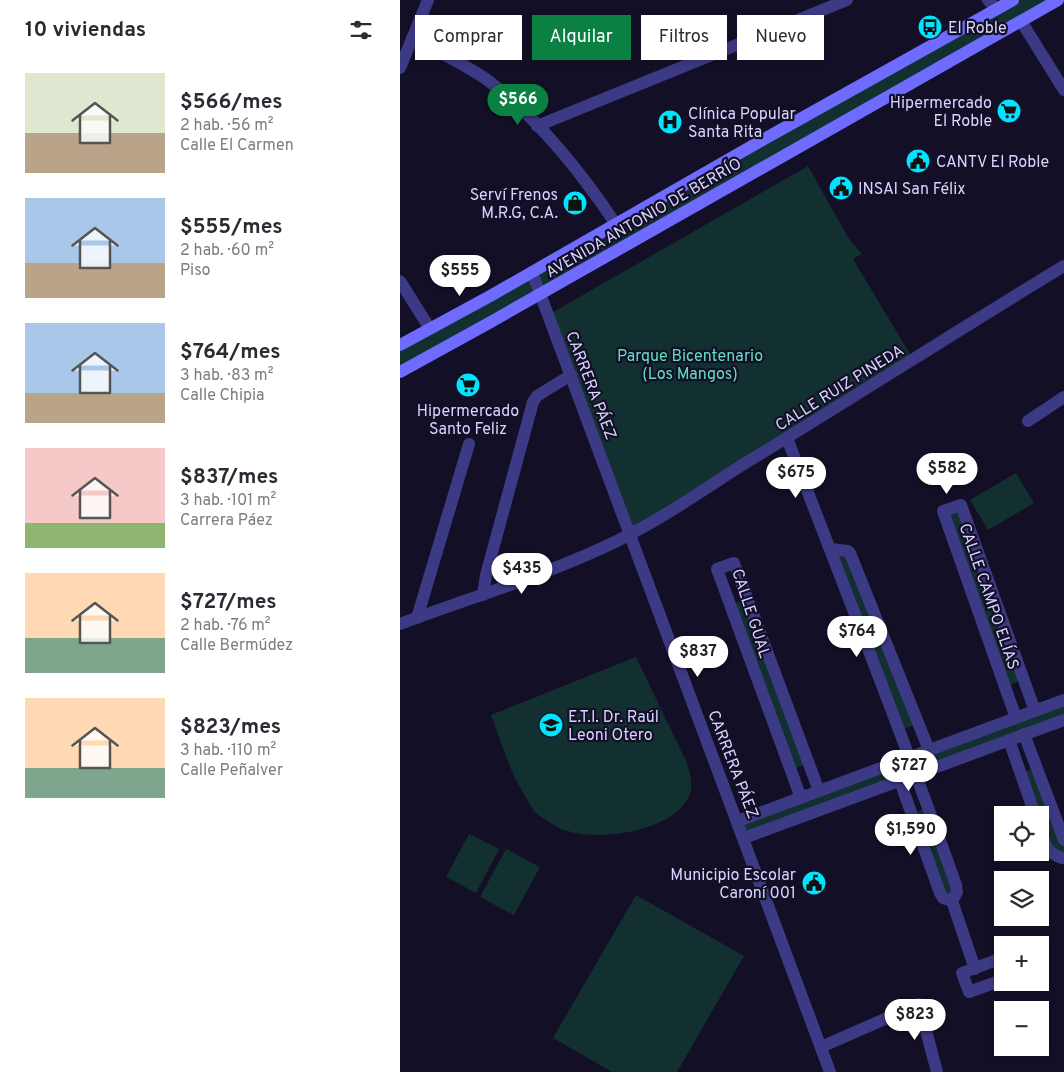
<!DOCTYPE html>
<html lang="es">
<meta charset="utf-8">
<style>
body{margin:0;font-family:Overpass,sans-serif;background:#f7f7f7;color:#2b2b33;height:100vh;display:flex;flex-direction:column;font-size:19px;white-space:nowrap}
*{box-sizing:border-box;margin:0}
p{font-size:16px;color:#7c7c81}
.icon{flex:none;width:28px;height:28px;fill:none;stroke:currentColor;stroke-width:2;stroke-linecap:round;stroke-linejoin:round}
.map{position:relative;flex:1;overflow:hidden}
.details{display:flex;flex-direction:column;background:#fff;width:400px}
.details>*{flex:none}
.hud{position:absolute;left:15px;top:15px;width:475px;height:45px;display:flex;gap:10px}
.fabs{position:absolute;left:594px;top:806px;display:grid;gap:10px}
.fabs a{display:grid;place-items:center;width:55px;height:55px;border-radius:0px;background:#fff;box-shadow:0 2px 8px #0003;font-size:25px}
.price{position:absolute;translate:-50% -42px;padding:0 11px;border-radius:18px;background:#fff;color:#222;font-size:16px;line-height:32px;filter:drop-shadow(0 1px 2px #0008)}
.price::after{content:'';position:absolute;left:50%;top:30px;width:15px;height:11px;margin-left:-8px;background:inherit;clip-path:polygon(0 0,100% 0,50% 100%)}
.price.on{background:#0b8043;color:#fff}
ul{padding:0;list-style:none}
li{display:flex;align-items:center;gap:15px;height:125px;padding:0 25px}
li span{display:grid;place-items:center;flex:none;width:140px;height:100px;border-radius:0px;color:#555}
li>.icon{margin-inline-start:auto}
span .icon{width:60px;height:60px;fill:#fffc;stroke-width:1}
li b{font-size:21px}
h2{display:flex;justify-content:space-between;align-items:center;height:60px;padding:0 25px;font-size:21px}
.chip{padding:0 18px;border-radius:0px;background:#fff;box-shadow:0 2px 8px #0003;font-size:18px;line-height:45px}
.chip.on{background:#0b8043;color:#fff}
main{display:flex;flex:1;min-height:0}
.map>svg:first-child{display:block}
.green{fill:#12302f}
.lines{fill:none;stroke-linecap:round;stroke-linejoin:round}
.street{stroke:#3d3a85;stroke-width:12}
.secondary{stroke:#6f6bff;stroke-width:12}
.labels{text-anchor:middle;stroke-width:4.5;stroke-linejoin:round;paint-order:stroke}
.poi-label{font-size:16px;fill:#d9d4ff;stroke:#130f26;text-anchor:start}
.street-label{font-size:16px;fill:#d9d4ff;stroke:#130f26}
.park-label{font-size:16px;fill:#5fe0c0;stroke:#130f26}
</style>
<main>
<section class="details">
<h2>10 viviendas<svg class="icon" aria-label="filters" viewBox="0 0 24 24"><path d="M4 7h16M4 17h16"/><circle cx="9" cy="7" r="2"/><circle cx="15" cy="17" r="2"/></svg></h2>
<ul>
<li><span style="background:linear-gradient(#dfe7d0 60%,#b9a48a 0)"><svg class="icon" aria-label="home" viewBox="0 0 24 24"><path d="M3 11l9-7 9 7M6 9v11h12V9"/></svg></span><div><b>$566/mes</b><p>2 hab. · 56 m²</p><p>Calle El Carmen</p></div></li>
<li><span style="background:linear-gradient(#a9c7e8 65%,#b9a48a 0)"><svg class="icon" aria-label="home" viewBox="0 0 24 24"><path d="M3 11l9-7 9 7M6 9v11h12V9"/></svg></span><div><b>$555/mes</b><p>2 hab. · 60 m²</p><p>Piso</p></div></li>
<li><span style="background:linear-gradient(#a9c7e8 70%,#b9a48a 0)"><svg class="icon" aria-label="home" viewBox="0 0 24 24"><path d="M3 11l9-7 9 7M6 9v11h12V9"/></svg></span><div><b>$764/mes</b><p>3 hab. · 83 m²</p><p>Calle Chipia</p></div></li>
<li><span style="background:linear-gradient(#f6c9c9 75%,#8fb573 0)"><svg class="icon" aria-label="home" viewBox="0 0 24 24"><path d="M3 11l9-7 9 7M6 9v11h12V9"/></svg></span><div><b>$837/mes</b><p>3 hab. · 101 m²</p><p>Carrera Páez</p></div></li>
<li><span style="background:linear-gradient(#ffd9b3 65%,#7fa58c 0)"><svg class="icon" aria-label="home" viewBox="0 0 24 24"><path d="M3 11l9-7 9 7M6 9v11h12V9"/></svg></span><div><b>$727/mes</b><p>2 hab. · 76 m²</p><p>Calle Bermúdez</p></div></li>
<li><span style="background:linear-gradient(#ffd9b3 70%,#7fa58c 0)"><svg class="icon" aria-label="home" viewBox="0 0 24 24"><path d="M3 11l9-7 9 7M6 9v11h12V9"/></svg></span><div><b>$823/mes</b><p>3 hab. · 110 m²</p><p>Calle Peñalver</p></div></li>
</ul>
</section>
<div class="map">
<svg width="664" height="1072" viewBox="0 0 664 1072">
<rect width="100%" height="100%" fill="#130f26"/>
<g class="green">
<path d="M613,0H658L0,372V345Z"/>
<path d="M408,166L449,239L462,254L453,259L513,359L230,533L148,315Z"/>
<path d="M616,473L634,503L588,530L570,500Z"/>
<path d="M561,505L624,679L605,687L543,511Z"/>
<path d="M430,549L450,553L518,723L500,731Z"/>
<path d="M348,599L409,763L391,770L330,605Z"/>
<path d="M236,657L287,763C290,774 294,785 289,796C273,832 198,842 164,830C158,828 140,817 135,812C132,809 129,803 127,799C110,774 102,743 91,715Z"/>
<path d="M664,700V720L517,774L510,757Z"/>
<path d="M494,763L500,780L344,838L338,821Z"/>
<path d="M637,767L664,840V853L662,858L640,829V815L621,773Z"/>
<path d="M529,807L556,885L548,900L511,814Z"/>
<path d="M69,834L99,849L76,893L46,877Z"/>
<path d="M106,849L140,867L114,915L80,897Z"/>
<path d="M236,895L344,956L277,1072H212L153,1038Z"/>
</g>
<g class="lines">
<g class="street">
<path d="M588,0L597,9"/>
<path d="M621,21L664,90"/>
<path d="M12,38C37,51 63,63 86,79C137,117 180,171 215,223"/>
<path d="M0,68L28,0"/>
<path d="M137,126L447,0"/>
<path d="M132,272C232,538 331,805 430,1072"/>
<path d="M0,281L30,329"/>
<path d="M628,421L664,397"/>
<path d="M387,438C444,587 503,735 556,885L557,892L552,901"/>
<path d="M430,549L448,551L450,553L529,750"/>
<path d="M83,595L86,575L133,402L137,396L171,375"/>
<path d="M17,618L69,444"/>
<path d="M0,624C72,597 147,575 217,541C262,519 304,489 347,462C453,398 558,330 664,266"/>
<path d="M616,718L543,511L561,505L635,711"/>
<path d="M624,734L664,840"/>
<path d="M609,740L635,815"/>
<path d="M497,773L540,893L543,898L552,901"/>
<path d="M401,798L317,569L334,563L419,791"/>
<path d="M338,821L664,700"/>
<path d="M640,829C644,842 647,854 662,858"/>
<path d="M344,838L664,720"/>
<path d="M552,901L575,969"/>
<path d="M602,958L562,973L569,992L602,980"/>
<path d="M421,1047L519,1004L537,1072"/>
</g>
<g class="secondary">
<path d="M0,345L92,295L366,138L613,0"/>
<path d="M0,372L89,323L658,0"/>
</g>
</g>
<defs>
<symbol id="bus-disc" viewBox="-11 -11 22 22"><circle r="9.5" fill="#00e5ff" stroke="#130f26"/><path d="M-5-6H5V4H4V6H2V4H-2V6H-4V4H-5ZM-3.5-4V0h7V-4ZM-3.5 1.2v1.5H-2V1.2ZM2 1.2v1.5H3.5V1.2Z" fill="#111"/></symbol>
<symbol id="supermarket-disc" viewBox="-11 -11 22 22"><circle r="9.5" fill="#00e5ff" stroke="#130f26"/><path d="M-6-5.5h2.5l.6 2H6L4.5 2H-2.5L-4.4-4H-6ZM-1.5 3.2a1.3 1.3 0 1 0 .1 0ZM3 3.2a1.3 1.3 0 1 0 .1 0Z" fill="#111"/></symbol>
<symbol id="hospital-disc" viewBox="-11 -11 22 22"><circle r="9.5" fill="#00e5ff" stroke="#130f26"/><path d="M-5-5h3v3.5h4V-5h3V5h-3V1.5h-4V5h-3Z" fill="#111"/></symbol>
<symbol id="civic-disc" viewBox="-11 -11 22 22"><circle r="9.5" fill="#00e5ff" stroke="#130f26"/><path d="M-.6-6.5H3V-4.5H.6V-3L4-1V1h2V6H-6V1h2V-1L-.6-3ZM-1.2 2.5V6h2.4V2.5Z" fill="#111"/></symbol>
<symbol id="shop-disc" viewBox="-11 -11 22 22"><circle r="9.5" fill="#00e5ff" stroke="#130f26"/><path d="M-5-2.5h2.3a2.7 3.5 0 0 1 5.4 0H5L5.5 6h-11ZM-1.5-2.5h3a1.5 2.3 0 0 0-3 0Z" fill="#111"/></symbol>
<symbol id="university-disc" viewBox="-11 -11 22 22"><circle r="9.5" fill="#00e5ff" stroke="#130f26"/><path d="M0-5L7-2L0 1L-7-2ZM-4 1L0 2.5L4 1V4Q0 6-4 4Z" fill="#111"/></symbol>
</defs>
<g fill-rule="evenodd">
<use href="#bus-disc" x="516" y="13" width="28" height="28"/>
<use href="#supermarket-disc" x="595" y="97" width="28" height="28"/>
<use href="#hospital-disc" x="256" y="108" width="28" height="28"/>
<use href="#civic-disc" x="504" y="147" width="28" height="28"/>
<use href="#civic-disc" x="427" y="174" width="28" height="28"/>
<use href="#shop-disc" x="161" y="189" width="28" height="28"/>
<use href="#supermarket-disc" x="54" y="371" width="28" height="28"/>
<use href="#university-disc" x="137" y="711" width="28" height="28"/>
<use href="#civic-disc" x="400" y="869" width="28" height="28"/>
</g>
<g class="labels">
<g class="poi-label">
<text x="548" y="33">El Roble</text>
<text x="592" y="108" text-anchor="end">Hipermercado<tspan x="592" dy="18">El Roble</tspan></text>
<text x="288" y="119">Clínica Popular<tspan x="288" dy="18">Santa Rita</tspan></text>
<text x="536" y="167">CANTV El Roble</text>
<text x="458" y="194">INSAI San Félix</text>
<text x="158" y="200" text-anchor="end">Serví Frenos<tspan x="158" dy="18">M.R.G, C.A.</tspan></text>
<text x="68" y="416" text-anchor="middle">Hipermercado<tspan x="68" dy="18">Santo Feliz</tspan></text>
<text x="168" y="722">E.T.I. Dr. Raúl<tspan x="168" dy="18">Leoni Otero</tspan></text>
<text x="396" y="880" text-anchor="end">Municipio Escolar<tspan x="396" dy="18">Caroní 001</tspan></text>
</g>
<g class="street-label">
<text transform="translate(243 217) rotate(-30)" y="6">AVENIDA ANTONIO DE BERRÍO</text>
<text transform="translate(192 385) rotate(69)" y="6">CARRERA PÁEZ</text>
<text transform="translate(439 387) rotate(-32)" y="6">CALLE RUIZ PINEDA</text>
<text transform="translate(590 596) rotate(71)" y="6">CALLE CAMPO ELÍAS</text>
<text transform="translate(352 613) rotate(72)" y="6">CALLE GUAL</text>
<text transform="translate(334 764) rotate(69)" y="6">CARRERA PÁEZ</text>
</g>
<g class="park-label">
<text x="290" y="361">Parque Bicentenario<tspan x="290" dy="18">(Los Mangos)</tspan></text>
</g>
</g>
</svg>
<div class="fabs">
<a><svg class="icon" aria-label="locate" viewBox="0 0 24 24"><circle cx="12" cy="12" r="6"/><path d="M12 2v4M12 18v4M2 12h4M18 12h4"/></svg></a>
<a><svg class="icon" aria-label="layers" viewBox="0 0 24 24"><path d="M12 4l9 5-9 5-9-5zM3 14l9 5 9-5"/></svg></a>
<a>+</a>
<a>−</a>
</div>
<b class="price on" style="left:118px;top:126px">$566</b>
<b class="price" style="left:60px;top:297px">$555</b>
<b class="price" style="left:547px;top:495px">$582</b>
<b class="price" style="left:396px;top:499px">$675</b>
<b class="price" style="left:122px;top:595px">$435</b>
<b class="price" style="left:457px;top:658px">$764</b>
<b class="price" style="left:298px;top:678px">$837</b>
<b class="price" style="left:509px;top:792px">$727</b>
<b class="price" style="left:511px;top:856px">$1,590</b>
<b class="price" style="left:515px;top:1041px">$823</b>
<div class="hud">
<a class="chip">Comprar</a>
<a class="chip on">Alquilar</a>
<a class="chip">Filtros</a>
<a class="chip">Nuevo</a>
</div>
</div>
</main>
